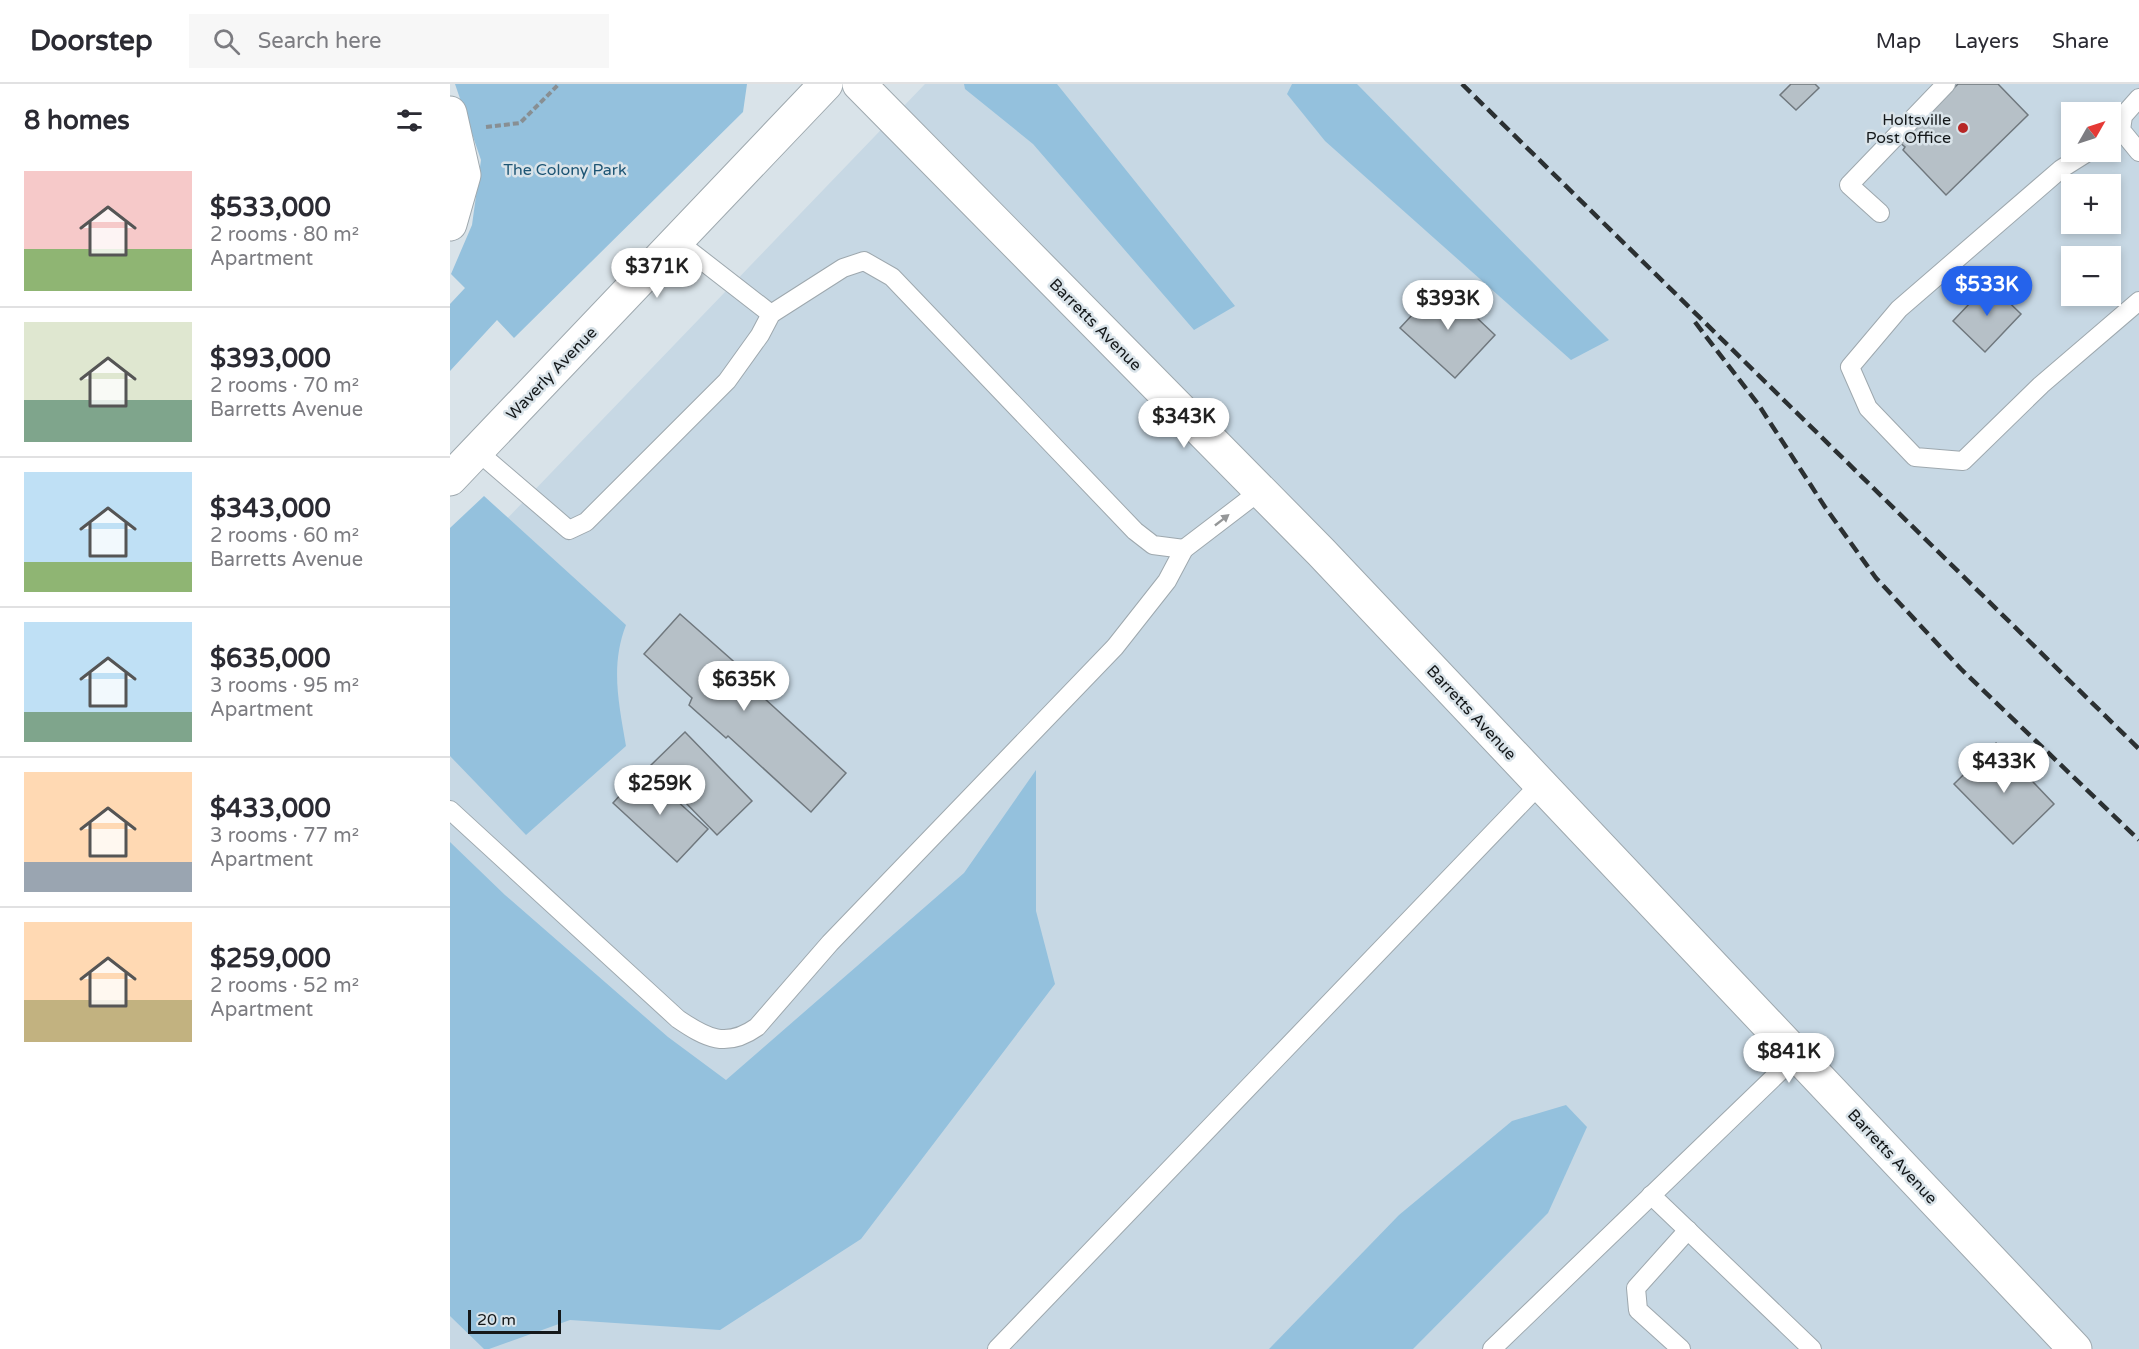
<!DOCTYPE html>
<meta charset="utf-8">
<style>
body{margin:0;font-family:"Varela Round",sans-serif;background:#f7f7f7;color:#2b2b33;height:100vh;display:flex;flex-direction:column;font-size:22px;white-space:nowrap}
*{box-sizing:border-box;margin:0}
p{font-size:20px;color:#7c7c81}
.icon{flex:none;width:33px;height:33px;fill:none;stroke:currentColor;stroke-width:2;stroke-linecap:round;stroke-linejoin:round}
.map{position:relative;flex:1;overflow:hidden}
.details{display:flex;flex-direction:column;background:#fff;width:450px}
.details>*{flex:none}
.needle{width:39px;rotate:51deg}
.buttons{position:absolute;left:1611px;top:18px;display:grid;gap:12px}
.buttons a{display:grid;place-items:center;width:60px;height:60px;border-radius:0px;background:#fff;box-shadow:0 3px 9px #0003;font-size:30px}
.scale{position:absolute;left:18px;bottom:15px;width:93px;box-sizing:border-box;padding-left:6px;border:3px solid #14181a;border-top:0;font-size:16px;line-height:21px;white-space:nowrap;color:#14181a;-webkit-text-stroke:4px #d9e3e9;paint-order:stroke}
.price{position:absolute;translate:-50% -51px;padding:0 14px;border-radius:21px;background:#fff;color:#222;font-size:20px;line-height:39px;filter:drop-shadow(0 2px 3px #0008)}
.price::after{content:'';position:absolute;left:50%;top:36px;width:18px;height:14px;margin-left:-9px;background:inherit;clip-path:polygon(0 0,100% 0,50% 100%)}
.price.on{background:#2563eb;color:#fff}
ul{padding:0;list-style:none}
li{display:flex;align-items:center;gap:18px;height:150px;padding:0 24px}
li+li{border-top:2px solid #e1e1e2}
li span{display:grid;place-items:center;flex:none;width:168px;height:120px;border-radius:0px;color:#555}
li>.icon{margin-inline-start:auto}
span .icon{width:72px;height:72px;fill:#fffc;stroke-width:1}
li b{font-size:26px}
h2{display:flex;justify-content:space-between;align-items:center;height:72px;padding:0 24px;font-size:26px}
header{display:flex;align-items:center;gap:36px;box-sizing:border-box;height:84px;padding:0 30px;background:#fff;border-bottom:2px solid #e1e1e2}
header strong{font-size:28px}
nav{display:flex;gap:33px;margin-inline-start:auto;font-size:21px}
.search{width:420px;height:54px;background:#f7f7f7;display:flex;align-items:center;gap:15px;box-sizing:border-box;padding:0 21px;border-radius:0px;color:#7c7c81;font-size:22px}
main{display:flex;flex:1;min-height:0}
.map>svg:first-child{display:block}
.built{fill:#c7d8e4;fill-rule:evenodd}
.green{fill:#94c1dd}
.building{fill:#b6c0c7;stroke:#70787e;stroke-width:1.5}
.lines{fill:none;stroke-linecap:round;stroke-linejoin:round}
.service-casing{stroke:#9ea8ae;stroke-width:20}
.minor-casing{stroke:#9ea8ae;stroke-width:35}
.tertiary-casing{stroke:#9ea8ae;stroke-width:35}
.path{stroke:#888f93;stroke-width:4;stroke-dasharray:6 3;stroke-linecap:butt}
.service{stroke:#fff;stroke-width:18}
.minor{stroke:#fff;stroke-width:33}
.tertiary{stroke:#fff;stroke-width:33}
.rail{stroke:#2b3032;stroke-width:4.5;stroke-dasharray:12 6;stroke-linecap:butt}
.oneway{fill:#959798}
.poi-dot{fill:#b72726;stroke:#d9e3e9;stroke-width:2}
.labels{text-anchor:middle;stroke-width:5;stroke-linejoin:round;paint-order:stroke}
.poi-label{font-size:16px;fill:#14181a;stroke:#d9e3e9;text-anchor:end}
.park-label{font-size:16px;fill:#1d5574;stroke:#d9e3e9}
.street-label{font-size:16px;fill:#14181a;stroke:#d9e3e9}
</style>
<header>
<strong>Doorstep</strong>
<div class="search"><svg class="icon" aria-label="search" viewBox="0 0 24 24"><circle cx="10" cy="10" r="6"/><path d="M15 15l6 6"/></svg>Search here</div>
<nav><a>Map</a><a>Layers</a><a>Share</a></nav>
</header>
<main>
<section class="details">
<h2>8 homes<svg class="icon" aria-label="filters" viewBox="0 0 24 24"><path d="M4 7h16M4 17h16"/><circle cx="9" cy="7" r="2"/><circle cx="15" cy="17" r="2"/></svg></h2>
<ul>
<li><span style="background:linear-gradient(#f6c9c9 65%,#8fb573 0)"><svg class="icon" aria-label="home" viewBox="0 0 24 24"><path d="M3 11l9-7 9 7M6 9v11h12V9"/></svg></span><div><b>$533,000</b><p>2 rooms · 80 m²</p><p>Apartment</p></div></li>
<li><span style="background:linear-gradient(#dfe7d0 65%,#7fa58c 0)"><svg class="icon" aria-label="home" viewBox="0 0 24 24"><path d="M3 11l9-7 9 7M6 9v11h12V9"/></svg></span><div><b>$393,000</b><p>2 rooms · 70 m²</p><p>Barretts Avenue</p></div></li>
<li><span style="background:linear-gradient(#bfe0f5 75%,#8fb573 0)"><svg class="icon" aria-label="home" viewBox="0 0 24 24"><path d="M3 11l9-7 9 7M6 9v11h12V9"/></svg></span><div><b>$343,000</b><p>2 rooms · 60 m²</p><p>Barretts Avenue</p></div></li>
<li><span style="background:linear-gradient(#bfe0f5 75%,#7fa58c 0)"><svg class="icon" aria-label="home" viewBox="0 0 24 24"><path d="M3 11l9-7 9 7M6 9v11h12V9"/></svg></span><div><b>$635,000</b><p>3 rooms · 95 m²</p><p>Apartment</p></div></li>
<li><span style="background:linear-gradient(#ffd9b3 75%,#9aa5b1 0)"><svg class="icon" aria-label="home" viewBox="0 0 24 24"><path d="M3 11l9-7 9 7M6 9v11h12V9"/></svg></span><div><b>$433,000</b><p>3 rooms · 77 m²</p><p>Apartment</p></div></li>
<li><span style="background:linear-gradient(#ffd9b3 65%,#c2b280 0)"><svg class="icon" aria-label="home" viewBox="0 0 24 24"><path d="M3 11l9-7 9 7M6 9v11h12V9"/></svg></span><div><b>$259,000</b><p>2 rooms · 52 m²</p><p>Apartment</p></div></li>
</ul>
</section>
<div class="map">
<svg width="1689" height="1265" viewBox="0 0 1689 1265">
<rect width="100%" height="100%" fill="#d9e3e9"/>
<path class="built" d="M475,0H1689V1265H0V494ZM1622,28H1660V68H1622ZM1622,100H1660V140H1622ZM1622,172H1660V212H1622Z"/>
<g class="green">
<path d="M5,0H297L293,28L64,254L47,236L0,287V220L15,204L1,190L22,141L31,76Z"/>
<path d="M514,0H607L785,222L744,246L583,60L515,5Z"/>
<path d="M842,0H907L1159,256L1121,276L875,57L837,10Z"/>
<path d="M34,412L176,541C160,582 169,620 176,662L76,751L0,672V444Z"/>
<path d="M586,686V827L605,900L411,1155L270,1246L120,1236L39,1265H34L0,1232V758L55,811L218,953L276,996L514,789Z"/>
<path d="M1116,1021L1137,1043L1098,1129L963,1265H819L949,1131L1062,1037Z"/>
</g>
<g class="building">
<path d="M1341,0H1365L1369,4L1346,26L1330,11Z"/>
<path d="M1508,0H1548L1578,31L1496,111L1453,66L1455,63L1449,58Z"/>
<path d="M1539,199L1571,230L1535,268L1503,237Z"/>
<path d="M991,200L1045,251L1005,294L950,244Z"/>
<path d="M230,530L316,606L314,614L396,689L361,728L278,652L276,654L239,621L242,614L194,570Z"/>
<path d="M235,648L302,717L267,751L200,682Z"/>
<path d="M1546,659L1604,720L1563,760L1504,700Z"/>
<path d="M193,686L258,745L227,778L163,719Z"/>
</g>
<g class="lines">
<defs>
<g id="service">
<path d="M1689,14L1673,32L1671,46L1689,68"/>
<path d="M1638,68L1611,85L1449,225L1400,283L1418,324L1465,373L1513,377L1591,301L1689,217"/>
<path d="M1430,129L1399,101L1496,0"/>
<path d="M227,157L321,230"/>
<path d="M27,367L119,446L136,438L277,297L310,251L321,230L393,184L414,177L442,193L685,447L703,461L734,465"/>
<path d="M0,726L228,935C256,954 276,965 307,943L380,859L665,563L717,497L734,465L810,407"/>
<path d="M1201,1111L1362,1265"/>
<path d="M547,1265L1090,700"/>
<path d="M1042,1265L1347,971"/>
<path d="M1231,1265L1188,1226L1186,1204L1238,1146"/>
</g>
<g id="minor">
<path d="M409,0L871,468L1625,1265"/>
<path d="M0,29L14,91L0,140"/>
</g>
<path id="tertiary" d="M0,395L376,0"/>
</defs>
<use href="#service" class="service-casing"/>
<use href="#minor" class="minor-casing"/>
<use href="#tertiary" class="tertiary-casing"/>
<path class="path" d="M36,43L70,39L109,0"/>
<use href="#service" class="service"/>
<use href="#minor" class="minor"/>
<use href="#tertiary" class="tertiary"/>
<g class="rail">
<path d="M1012,0L1689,665"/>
<path d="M1245,238L1308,320L1375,423L1426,494L1511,585L1689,756"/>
</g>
</g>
<defs><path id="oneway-solid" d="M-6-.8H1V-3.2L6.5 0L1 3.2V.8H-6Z" transform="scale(1.5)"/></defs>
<use class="oneway" href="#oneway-solid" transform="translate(772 436) rotate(-38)"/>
<circle class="poi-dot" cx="1513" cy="44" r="6"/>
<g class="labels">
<g class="poi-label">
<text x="1501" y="41">Holtsville<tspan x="1501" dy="18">Post Office</tspan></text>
</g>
<g class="park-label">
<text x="115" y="91">The Colony Park</text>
</g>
<g class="street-label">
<text transform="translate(646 240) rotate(45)" y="6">Barretts Avenue</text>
<text transform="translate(101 289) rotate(-46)" y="6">Waverly Avenue</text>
<text transform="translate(1022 628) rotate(47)" y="6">Barretts Avenue</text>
<text transform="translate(1443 1072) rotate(47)" y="6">Barretts Avenue</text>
</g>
</g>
</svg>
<div class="buttons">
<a><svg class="needle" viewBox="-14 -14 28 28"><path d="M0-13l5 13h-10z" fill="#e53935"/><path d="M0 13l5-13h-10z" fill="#7c7c81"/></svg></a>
<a>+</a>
<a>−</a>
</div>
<div class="scale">20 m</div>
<b class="price" style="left:207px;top:215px">$371K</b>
<b class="price on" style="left:1537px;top:233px">$533K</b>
<b class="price" style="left:998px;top:247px">$393K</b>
<b class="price" style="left:734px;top:365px">$343K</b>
<b class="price" style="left:294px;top:628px">$635K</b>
<b class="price" style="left:1554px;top:710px">$433K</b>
<b class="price" style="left:210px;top:732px">$259K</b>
<b class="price" style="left:1339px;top:1000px">$841K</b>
</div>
</main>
